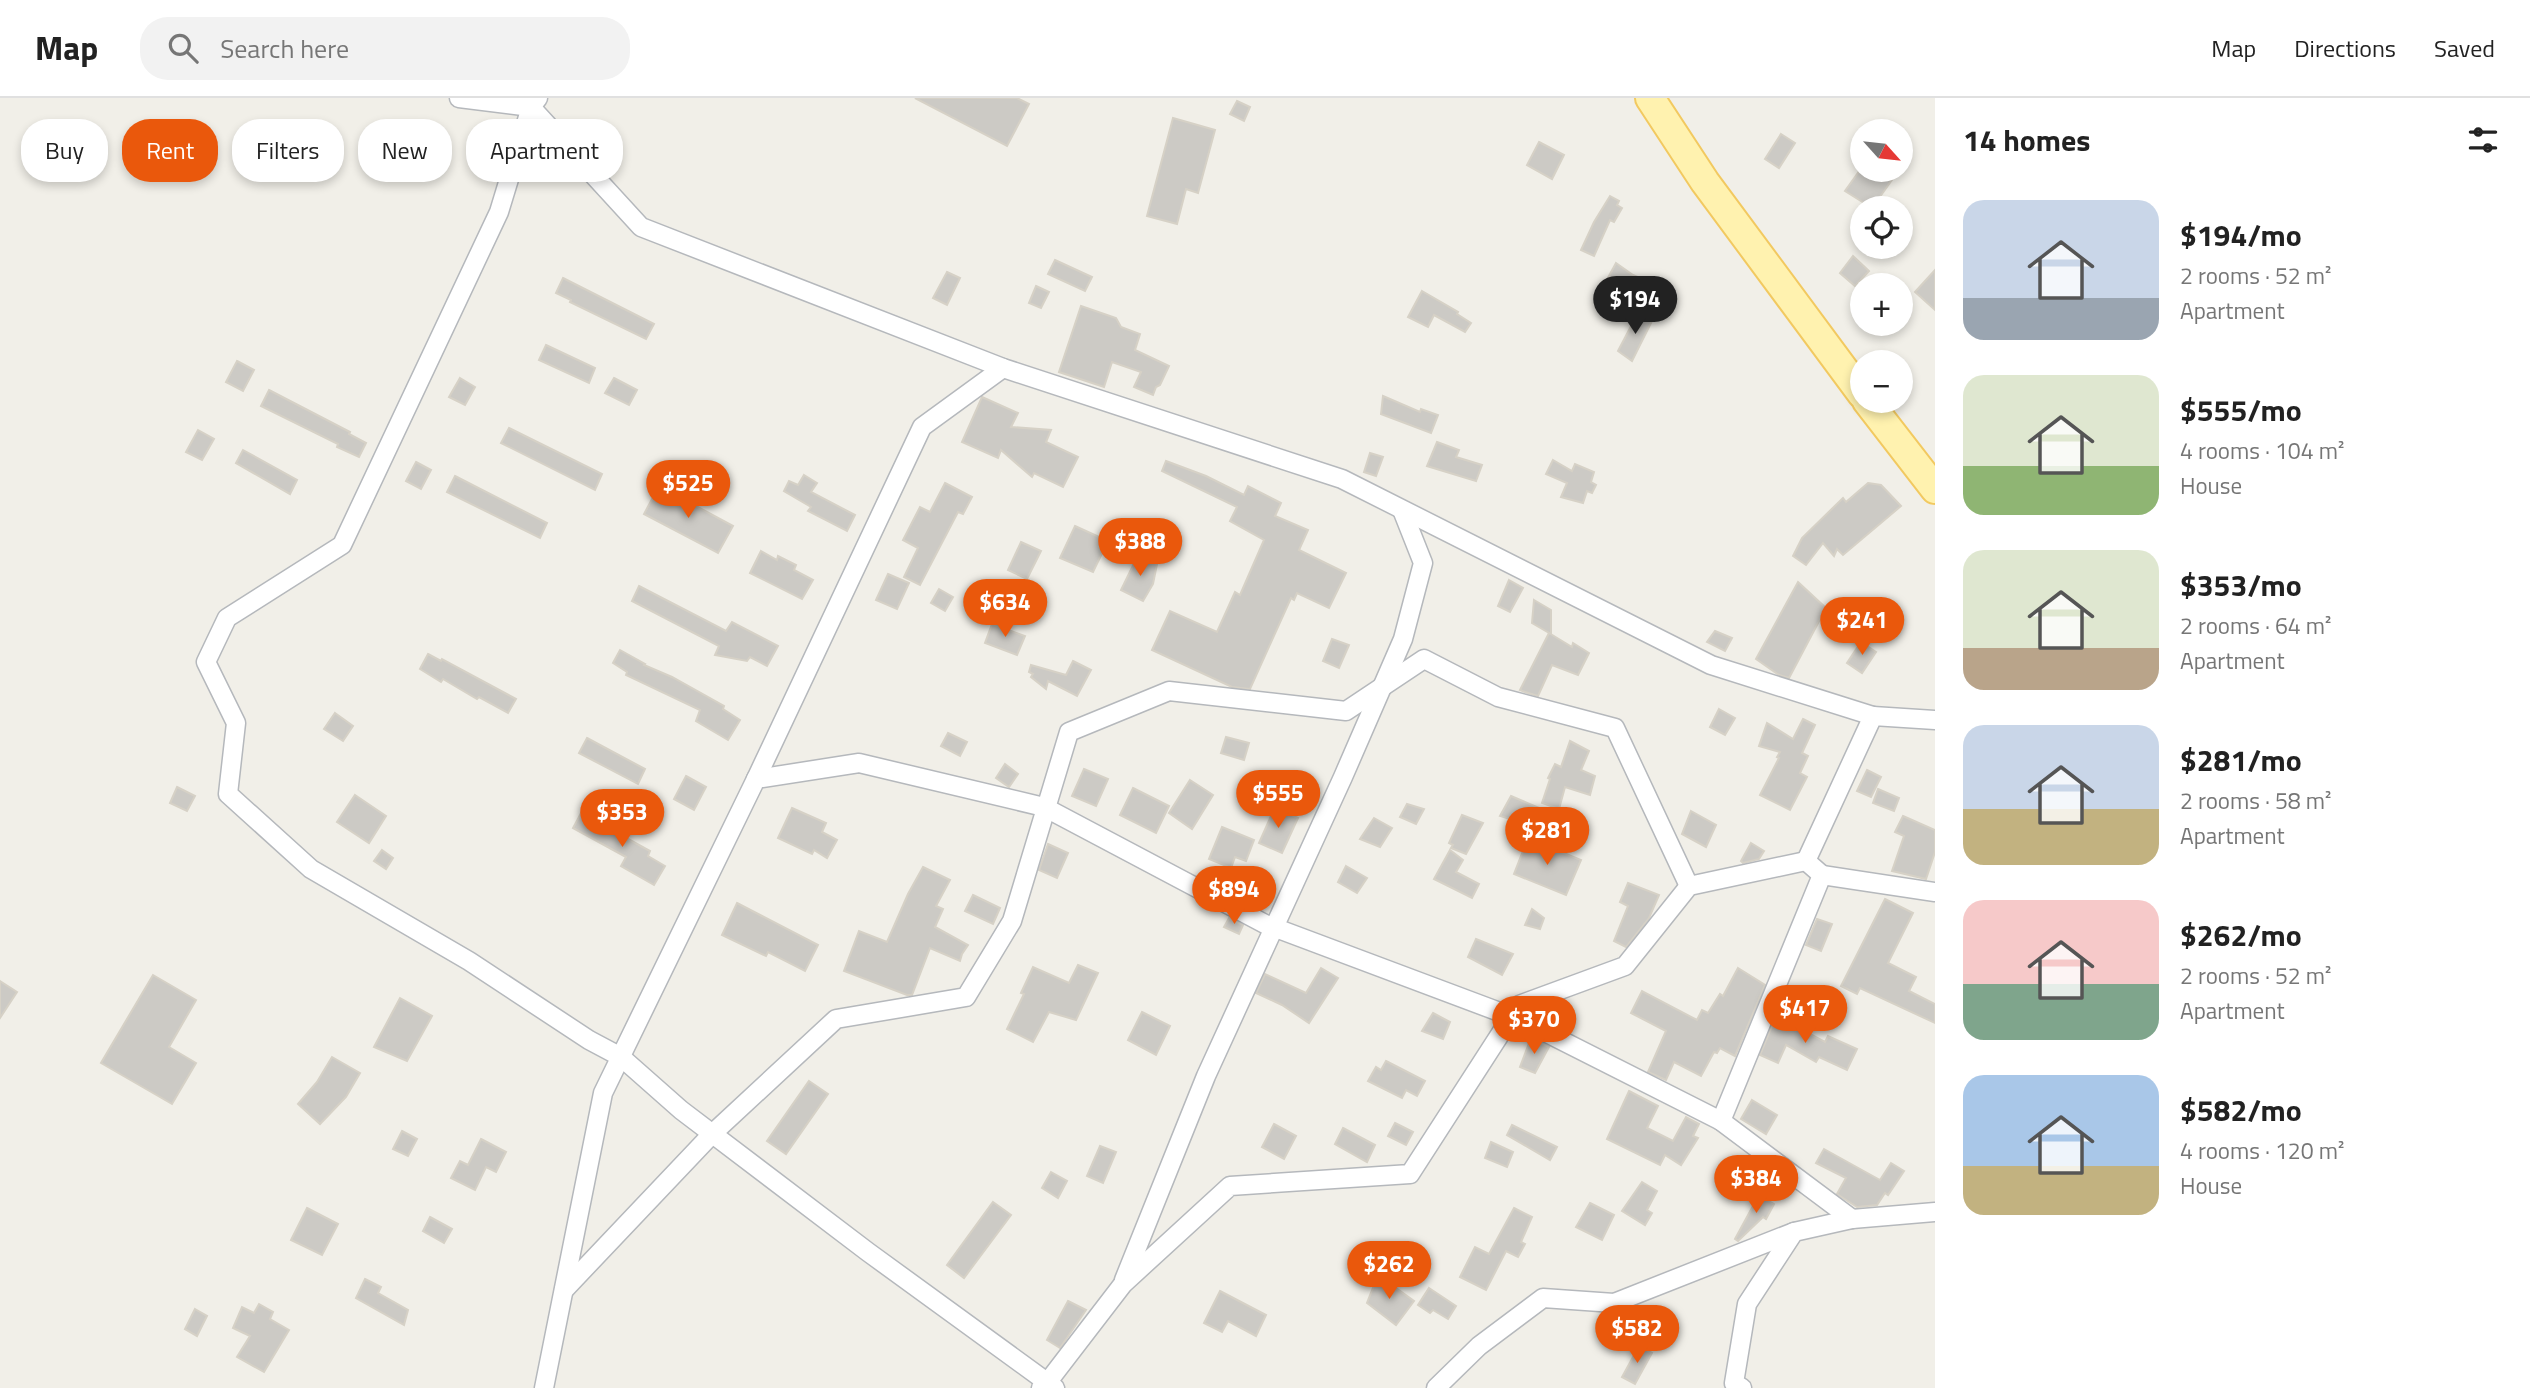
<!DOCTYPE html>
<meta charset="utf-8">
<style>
body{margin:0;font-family:"Titillium Web",sans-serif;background:#f2f2f2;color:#222;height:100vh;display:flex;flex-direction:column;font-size:26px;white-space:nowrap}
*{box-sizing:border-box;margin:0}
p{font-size:23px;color:#767676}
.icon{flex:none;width:38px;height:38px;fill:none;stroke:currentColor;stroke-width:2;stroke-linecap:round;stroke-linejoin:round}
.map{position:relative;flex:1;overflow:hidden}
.side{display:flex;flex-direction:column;background:#fff;width:595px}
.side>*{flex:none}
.guide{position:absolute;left:21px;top:21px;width:665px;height:63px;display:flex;gap:14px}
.needle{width:46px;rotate:117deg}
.controls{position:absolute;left:1850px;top:21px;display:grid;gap:14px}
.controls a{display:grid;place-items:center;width:63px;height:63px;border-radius:50%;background:#fff;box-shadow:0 4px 10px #0003;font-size:35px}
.price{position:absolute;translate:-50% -60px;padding:0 16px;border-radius:24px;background:#ea580c;color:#fff;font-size:23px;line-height:46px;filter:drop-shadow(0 2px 4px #0008)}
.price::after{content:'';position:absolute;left:50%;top:42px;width:21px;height:16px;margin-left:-10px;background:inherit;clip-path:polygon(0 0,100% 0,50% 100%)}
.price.on{background:#222;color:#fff}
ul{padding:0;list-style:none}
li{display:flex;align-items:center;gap:21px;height:175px;padding:0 28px}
li span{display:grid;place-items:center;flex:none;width:196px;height:140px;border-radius:21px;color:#555}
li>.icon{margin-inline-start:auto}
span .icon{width:84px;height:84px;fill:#fffc;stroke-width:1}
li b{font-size:30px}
h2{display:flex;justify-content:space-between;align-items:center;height:84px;padding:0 28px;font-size:30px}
.pill{padding:0 24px;border-radius:28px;background:#fff;box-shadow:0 4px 10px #0003;font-size:24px;line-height:63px}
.pill.on{background:#ea580c;color:#fff}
header{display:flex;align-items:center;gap:42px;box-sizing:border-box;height:98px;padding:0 35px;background:#fff;border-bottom:2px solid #e0e0e0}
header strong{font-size:33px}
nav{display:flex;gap:38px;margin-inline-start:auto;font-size:24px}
.search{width:490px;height:63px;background:#f2f2f2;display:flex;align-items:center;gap:18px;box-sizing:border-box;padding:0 24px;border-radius:28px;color:#767676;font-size:26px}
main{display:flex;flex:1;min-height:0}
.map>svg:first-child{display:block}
.building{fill:#cccac5;stroke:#d6d1c6;stroke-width:2}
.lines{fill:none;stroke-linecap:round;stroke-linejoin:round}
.minor-casing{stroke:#b5b8bc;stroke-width:21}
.primary-casing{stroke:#f2c960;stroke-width:32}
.minor{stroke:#fff;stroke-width:18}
.primary{stroke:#fff2af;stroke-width:28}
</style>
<header>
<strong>Map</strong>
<div class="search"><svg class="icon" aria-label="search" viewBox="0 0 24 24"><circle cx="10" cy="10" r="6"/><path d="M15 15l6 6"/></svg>Search here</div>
<nav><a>Map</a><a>Directions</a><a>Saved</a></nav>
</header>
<main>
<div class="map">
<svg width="1935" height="1290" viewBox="0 0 1935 1290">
<rect width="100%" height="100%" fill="#f1efe8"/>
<g class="building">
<path d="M915,0H1017L1029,6L1007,48Z"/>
<path d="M1237,3L1250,9L1244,23L1230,16Z"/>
<path d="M1173,20L1215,32L1198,95L1186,91L1177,126L1147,118Z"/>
<path d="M1781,36L1795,45L1779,70L1765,61Z"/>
<path d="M1539,44L1564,57L1552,81L1527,67Z"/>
<path d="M1860,72H1883L1894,79L1872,110L1845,93Z"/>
<path d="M1610,98L1619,103L1617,107L1622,110L1614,124L1610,122L1594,158L1581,152L1594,124Z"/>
<path d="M1853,158L1869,173L1855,188L1840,175Z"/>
<path d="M1055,162L1092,179L1085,193L1048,176Z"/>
<path d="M1616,165L1633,177L1649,184L1643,193L1649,197L1639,213L1603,189Z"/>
<path d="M1935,172V212L1915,194Z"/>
<path d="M947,174L960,180L947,207L933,200Z"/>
<path d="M563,180L654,226L646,241L570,204L571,202L556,195Z"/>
<path d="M1036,188L1049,194L1041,210L1029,205Z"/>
<path d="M1422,193L1458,214L1457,216L1471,225L1465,234L1434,217L1428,229L1408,219Z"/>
<path d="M1081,208L1116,220L1121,229L1140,236L1135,252L1169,268L1160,287L1156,289L1153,297L1134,289L1141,274L1112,264L1104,289L1059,274Z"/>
<path d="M1639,213L1653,221L1632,263L1618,253Z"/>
<path d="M546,247L595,270L589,285L539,262Z"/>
<path d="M237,263L254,272L243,293L226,284Z"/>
<path d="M460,280L475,289L465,307L449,299Z"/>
<path d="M614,280L637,292L629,307L605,295Z"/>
<path d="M269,292L350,334L349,336L366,345L359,359L337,349L338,346L261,308Z"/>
<path d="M1383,298L1420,314L1421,311L1438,317L1431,335L1381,316Z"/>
<path d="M982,299L1018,315L1011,329L1051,332L1046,344L1078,359L1063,389L1034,375L1032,379L1001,352L998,360L962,344Z"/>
<path d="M509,330L602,376L595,392L501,345Z"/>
<path d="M198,332L214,341L202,362L186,354Z"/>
<path d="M1437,344L1459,352L1456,359L1482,367L1476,383L1427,368Z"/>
<path d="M243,352L297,382L290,396L236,365Z"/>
<path d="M1370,355L1383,359L1376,378L1364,374Z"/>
<path d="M1553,362L1572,373L1575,366L1594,374L1591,384L1596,387L1592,395L1587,393L1583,405L1561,399L1567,385L1546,376Z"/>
<path d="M1166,363L1206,378L1244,397L1248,388L1281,405L1275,418L1308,432L1299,452L1346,475L1329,510L1297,495L1294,502L1291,500L1250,591L1232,589L1152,552L1170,513L1217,534L1235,494L1240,497L1264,442L1230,423L1237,409L1162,373Z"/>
<path d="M416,364L431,372L421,391L406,383Z"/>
<path d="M804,377L817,385L811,394L855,417L847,433L808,413L811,409L784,393L789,383L798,387Z"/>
<path d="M455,378L547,425L540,440L447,394Z"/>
<path d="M945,385L972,399L963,416L958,414L920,487L904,479L918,450L903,442L920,409L930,414Z"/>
<path d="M1868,385L1881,387L1901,408L1843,457L1837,451L1834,458L1823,445L1806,467L1793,458L1802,440L1843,400L1846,404Z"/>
<path d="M659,388L733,428L718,455L644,416Z"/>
<path d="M1075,428L1108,443L1093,474L1060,460Z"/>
<path d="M1021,444L1041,453L1027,481L1008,472Z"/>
<path d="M761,453L777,462L778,458L796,467L794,472L813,482L802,501L750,475Z"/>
<path d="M1138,457L1157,466L1153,486L1143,503L1121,492Z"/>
<path d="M888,476L909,485L897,511L876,502Z"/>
<path d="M1509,482L1523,490L1510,514L1498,508Z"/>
<path d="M1798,484L1826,510L1789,580L1779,577L1756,561Z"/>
<path d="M639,488L726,533L732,524L778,548L767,568L750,559L747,563L715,557L719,548L632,503Z"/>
<path d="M939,491L953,499L945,513L931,505Z"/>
<path d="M993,496L1008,503L1002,518L986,510Z"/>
<path d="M1534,502L1551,512V536L1532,525Z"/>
<path d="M1836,504L1850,515L1843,531L1827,520Z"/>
<path d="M992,526L1025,538L1017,557L985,545Z"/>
<path d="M1715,533L1732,540L1725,553L1707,544Z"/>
<path d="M1549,535L1572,549L1573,545L1589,555L1578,577L1552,567L1538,598L1525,594L1520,592Z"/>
<path d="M1332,541L1349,547L1339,570L1323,563Z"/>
<path d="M1861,544L1876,554L1862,575L1847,565Z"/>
<path d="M620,552L645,566L644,567L672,579L724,608L723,611L740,622L728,642L696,623L700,612L626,577L627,574L613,565Z"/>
<path d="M428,556L441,563L442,561L516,601L508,615L479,599L477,601L443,581L441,584L420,571Z"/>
<path d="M1073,563L1091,572L1077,598L1048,583L1046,591L1031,579L1033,576L1029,574L1031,567L1066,577Z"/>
<path d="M1719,611L1735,620L1725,637L1710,629Z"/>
<path d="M335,615L353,628L343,643L324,631Z"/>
<path d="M1803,621L1815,627L1802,655L1808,658L1800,675L1807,679L1790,712L1760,697L1779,660L1777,659L1780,654L1759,648L1767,625L1793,641Z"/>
<path d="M948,635L967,644L960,658L941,648Z"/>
<path d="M1226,639L1249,645L1244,662L1221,655Z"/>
<path d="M587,640L645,671L638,686L579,655Z"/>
<path d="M1570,643L1589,653L1581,672L1595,678L1590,697L1565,689L1559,711L1542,705L1550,681L1548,680L1555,666L1561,669Z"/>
<path d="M1005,666L1018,676L1009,689L996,680Z"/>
<path d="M1084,671L1108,681L1096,708L1072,698Z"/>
<path d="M1867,672L1881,679L1871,699L1857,693Z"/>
<path d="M686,678L706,689L694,712L674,701Z"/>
<path d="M1190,682L1213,697L1192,731L1169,715Z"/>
<path d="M177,689L195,698L187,713L170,705Z"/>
<path d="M1133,690L1169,708L1156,735L1120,717Z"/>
<path d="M1878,691L1899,700L1894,713L1873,705Z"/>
<path d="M355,697L386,718L369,745L337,724Z"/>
<path d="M1511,698L1544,712L1536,729L1500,718Z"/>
<path d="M1407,706L1424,711L1416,726L1400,719Z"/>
<path d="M1275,709L1298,720L1282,755L1259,745Z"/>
<path d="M792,710L826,725L822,734L837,742L827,760L814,752L812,756L778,740Z"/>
<path d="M1691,713L1716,727L1706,749L1682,736Z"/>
<path d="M581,715L650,753L648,758L665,768L654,787L621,768L626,759L573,730Z"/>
<path d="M1462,717L1483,725L1466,756L1451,750L1453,747L1449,745Z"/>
<path d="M1903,718L1935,732V754L1926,781L1892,773L1904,738L1895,734Z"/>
<path d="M1374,720L1392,730L1380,749L1360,741Z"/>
<path d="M1222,729L1254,742L1246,763L1235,759L1231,770L1209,761Z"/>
<path d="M1528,740L1581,762L1566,797L1514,776Z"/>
<path d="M1751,745L1764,753L1759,761L1743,765L1741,763Z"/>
<path d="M1048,746L1068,755L1057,780L1039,772Z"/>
<path d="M382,752L393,760L386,771L374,763Z"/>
<path d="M1450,752L1463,762L1456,774L1479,786L1472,800L1434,781Z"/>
<path d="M1346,768L1367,780L1357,795L1338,784Z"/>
<path d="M923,769L950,782L936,808L943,811L935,829L968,847L962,856L960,863L930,850L912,897H907L844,873L859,833L887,844L908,796Z"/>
<path d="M1628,785L1659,797L1649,820L1626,849L1614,843L1628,808L1620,804Z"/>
<path d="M973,797L1000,810L993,826L965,813Z"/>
<path d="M1885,801L1913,815L1888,865L1916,879L1909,893L1935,906V925L1860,890L1857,896L1841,888Z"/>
<path d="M737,805L818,847L805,873L768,854L766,858L722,837Z"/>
<path d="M1532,811L1544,820L1540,831L1525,827Z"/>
<path d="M1229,820L1243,827L1239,836L1224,829Z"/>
<path d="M1817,821L1832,826L1821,853L1806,847Z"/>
<path d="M1476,841L1513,856L1502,877L1468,859Z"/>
<path d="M1078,867L1098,875L1076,922L1049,914L1033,944L1007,931L1024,896L1021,895L1033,869L1069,885Z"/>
<path d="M1321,870L1338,880L1309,925L1282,907L1256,895L1265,876L1306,895Z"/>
<path d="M1738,870L1765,887L1735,958L1720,950L1717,955L1714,954L1701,978L1674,964L1666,982L1648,974L1666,933L1631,915L1642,893L1697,922L1702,912L1708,915L1720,896L1723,898Z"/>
<path d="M153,877L196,902L169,949L196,965L172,1006L101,965Z"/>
<path d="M0,883L17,894L0,920Z"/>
<path d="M400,900L432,918L407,963L374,949Z"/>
<path d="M1142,914L1170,928L1156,957L1128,942Z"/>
<path d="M1433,915L1450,924L1443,941L1422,933Z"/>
<path d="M1776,918L1825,944L1828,938L1857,951L1847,972L1819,959L1816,964L1786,947L1778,965L1760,957Z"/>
<path d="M1534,941L1549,949L1535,975L1520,969L1529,945Z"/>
<path d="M332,959L360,975L346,999L320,1026L298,1006L317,984Z"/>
<path d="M1386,963L1425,983L1417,998L1406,992L1402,1000L1368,983L1376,969L1381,972Z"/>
<path d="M809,983L828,996L786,1056L767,1043Z"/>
<path d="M1629,993L1658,1008L1647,1030L1673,1043L1686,1019L1699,1026L1693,1038L1698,1040L1681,1067L1665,1057L1660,1067L1607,1041Z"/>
<path d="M1752,1002L1777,1017L1766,1036L1741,1021Z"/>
<path d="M1395,1025L1413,1034L1406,1047L1388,1038Z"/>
<path d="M1274,1026L1296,1038L1284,1061L1262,1049Z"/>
<path d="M1512,1027L1557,1049L1550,1062L1507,1037Z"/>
<path d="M1343,1030L1375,1047L1367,1064L1335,1046Z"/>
<path d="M402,1033L417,1041L408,1058L393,1051Z"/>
<path d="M481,1041L506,1054L496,1074L486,1069L475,1092L451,1080L460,1063L468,1067Z"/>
<path d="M1491,1044L1513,1054L1507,1069L1485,1060Z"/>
<path d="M1100,1048L1116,1054L1103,1085L1087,1078Z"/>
<path d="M1824,1051L1880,1082L1891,1065L1904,1073L1888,1097L1885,1095L1877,1107L1857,1109L1837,1096L1846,1080L1816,1065Z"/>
<path d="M1051,1074L1067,1083L1058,1100L1042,1090Z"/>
<path d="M1642,1084L1657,1093L1647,1112L1652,1115L1645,1127L1622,1113Z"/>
<path d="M1759,1097L1774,1106L1766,1121L1763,1119L1738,1143L1735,1141Z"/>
<path d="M993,1104L1011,1117L964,1180L947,1167Z"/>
<path d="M1590,1105L1614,1117L1602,1142L1576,1129Z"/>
<path d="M307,1110L338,1126L322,1157L291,1142Z"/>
<path d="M1514,1110L1532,1119L1521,1144L1525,1146L1518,1159L1506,1153L1486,1192L1460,1179L1475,1149L1489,1156Z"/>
<path d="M430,1119L452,1131L444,1145L423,1133Z"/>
<path d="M1378,1177L1414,1203L1396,1227L1367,1205Z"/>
<path d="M365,1181L381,1189L378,1195L408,1212L404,1227L356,1200Z"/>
<path d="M1429,1190L1456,1208L1448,1221L1433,1212L1430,1215L1418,1207Z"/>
<path d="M1220,1193L1266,1217L1256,1238L1228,1223L1222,1234L1204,1225Z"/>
<path d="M1068,1203L1086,1212L1060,1250L1047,1242Z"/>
<path d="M259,1206L273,1214L270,1221L289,1232L264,1274L237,1259L250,1238L233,1230L242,1209L254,1215Z"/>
<path d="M195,1211L207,1218L197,1238L185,1231Z"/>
<path d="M1639,1248L1652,1255L1635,1286L1622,1279Z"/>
</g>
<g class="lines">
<defs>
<g id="minor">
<path d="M459,0L531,9L538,0"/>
<path d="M531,9L499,114L342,447L227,520L206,564L236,625L228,696L311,771L469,863L589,942L621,959L681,1012L868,1154L1055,1290"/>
<path d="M531,9L641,129L1003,270L1342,381L1711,567L1873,618"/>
<path d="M756,681L922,329L1003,270"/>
<path d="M1822,777L1935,794"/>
<path d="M1852,1121L1721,1023L1822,777L1806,763L1873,618L1935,622"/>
<path d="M1124,1182L1206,978L1343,679L1403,541L1423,465L1402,412"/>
<path d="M564,1192L712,1036L836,921L966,899L1012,823L1069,634L1169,593L1346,613L1424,561L1498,599L1615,630L1689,788"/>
<path d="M544,1290L603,995L756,681L859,665L1044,709L1265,826L1521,922L1721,1023"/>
<path d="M1041,1290L1047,1285L1123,1186L1230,1088L1410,1076L1519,907L1625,868L1689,788L1806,763"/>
<path d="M1436,1290L1479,1248L1543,1200L1614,1205L1794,1134"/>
<path d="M1742,1290L1734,1285L1747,1206L1794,1134L1852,1121L1935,1114"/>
</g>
<g id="primary">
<path d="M1650,0L1705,84L1862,296"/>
<path d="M1867,303L1935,391"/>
</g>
</defs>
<use href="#minor" class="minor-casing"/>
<use href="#primary" class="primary-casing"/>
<use href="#minor" class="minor"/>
<use href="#primary" class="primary"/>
</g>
</svg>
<div class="controls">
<a><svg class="needle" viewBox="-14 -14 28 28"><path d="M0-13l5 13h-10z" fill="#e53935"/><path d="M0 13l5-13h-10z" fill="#767676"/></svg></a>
<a><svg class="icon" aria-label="locate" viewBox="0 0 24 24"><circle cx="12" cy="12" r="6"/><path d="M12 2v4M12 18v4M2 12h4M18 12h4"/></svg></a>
<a>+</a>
<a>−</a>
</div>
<b class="price on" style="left:1635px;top:238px">$194</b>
<b class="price" style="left:688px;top:422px">$525</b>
<b class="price" style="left:1140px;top:480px">$388</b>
<b class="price" style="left:1005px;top:541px">$634</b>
<b class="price" style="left:1862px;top:559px">$241</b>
<b class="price" style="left:1278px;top:732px">$555</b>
<b class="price" style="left:622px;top:751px">$353</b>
<b class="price" style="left:1547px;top:769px">$281</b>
<b class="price" style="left:1234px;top:828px">$894</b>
<b class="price" style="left:1805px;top:947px">$417</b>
<b class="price" style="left:1534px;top:958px">$370</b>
<b class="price" style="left:1756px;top:1117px">$384</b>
<b class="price" style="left:1389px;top:1203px">$262</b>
<b class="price" style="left:1637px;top:1267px">$582</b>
<div class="guide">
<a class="pill">Buy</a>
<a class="pill on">Rent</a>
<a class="pill">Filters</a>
<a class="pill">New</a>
<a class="pill">Apartment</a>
</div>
</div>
<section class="side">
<h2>14 homes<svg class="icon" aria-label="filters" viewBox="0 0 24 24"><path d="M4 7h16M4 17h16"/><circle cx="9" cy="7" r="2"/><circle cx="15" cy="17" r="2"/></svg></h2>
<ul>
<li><span style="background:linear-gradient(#c9d6e8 70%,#9aa5b1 0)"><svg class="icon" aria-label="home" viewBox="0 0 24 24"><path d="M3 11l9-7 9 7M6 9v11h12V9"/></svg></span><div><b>$194/mo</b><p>2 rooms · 52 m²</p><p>Apartment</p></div></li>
<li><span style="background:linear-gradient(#dfe7d0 65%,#8fb573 0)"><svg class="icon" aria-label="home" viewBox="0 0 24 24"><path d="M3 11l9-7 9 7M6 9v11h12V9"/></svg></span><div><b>$555/mo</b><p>4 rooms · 104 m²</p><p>House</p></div></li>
<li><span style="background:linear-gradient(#dfe7d0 70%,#b9a48a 0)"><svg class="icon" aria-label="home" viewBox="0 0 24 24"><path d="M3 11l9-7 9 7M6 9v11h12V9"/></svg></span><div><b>$353/mo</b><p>2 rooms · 64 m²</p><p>Apartment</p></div></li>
<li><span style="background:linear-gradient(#c9d6e8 60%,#c2b280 0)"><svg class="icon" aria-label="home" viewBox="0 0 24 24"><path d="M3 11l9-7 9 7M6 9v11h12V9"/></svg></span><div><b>$281/mo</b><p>2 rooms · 58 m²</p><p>Apartment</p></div></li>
<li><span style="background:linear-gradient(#f6c9c9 60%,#7fa58c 0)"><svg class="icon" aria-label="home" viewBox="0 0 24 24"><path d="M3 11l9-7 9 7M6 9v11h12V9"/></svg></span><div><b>$262/mo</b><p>2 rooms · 52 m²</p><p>Apartment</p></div></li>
<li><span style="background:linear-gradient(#a9c7e8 65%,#c2b280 0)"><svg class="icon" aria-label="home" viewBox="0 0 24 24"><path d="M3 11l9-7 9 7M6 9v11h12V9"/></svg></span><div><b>$582/mo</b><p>4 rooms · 120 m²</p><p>House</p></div></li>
</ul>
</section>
</main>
